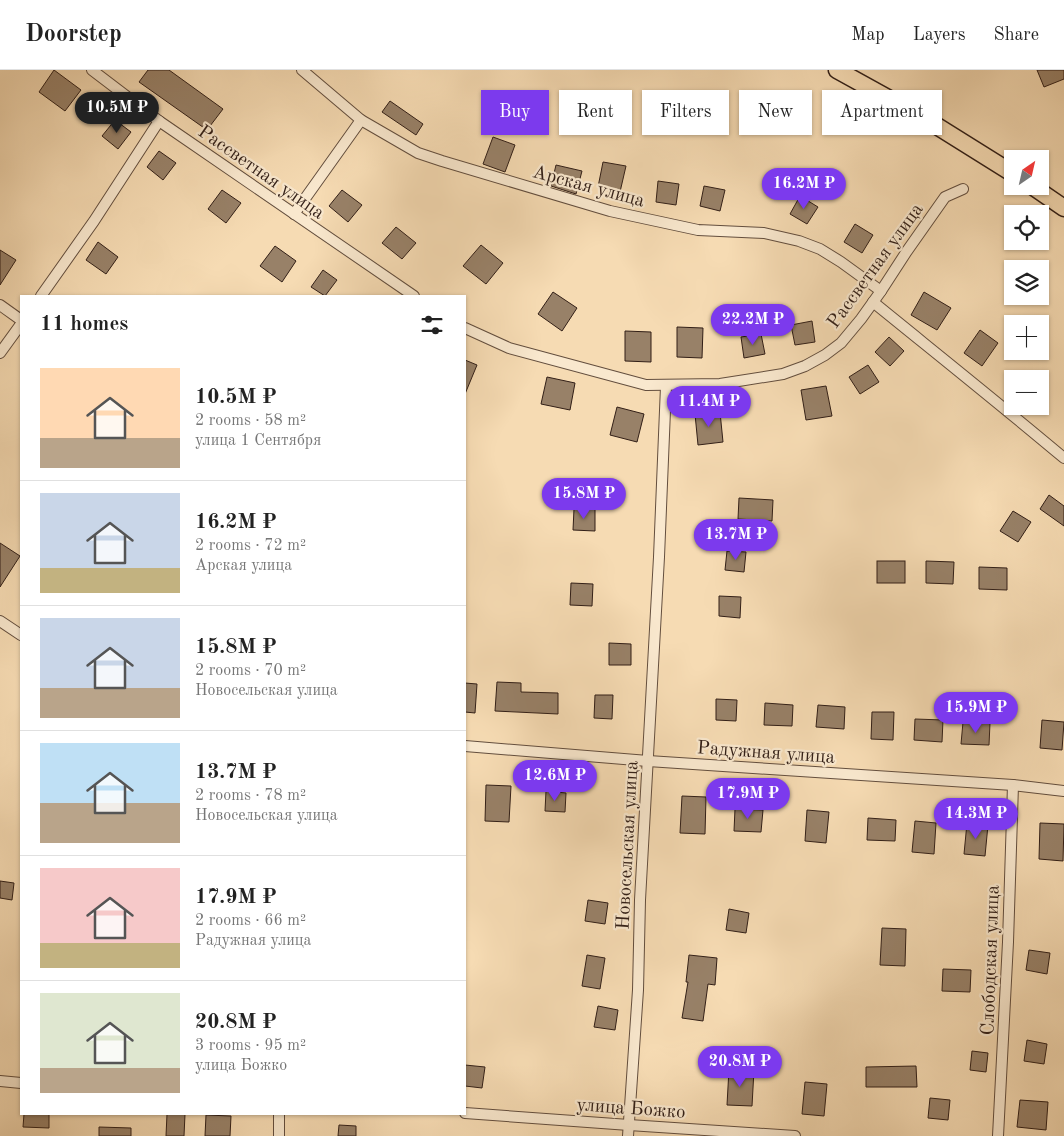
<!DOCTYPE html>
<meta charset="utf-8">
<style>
body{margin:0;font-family:"Old Standard TT",serif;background:#f2f2f2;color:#222;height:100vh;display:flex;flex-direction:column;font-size:19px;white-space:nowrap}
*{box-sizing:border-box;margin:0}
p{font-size:16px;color:#767676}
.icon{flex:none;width:28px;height:28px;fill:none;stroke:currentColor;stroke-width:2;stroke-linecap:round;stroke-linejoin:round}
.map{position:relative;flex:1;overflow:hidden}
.drawer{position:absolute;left:20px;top:225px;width:446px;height:820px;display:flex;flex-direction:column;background:#fff;border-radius:0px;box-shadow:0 1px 4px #0004}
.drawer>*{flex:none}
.hud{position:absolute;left:481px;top:20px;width:475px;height:45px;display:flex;gap:10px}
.needle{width:32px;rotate:34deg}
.controls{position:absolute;left:1004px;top:80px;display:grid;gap:10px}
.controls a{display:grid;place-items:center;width:45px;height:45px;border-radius:0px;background:#fff;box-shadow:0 1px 4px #0004;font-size:25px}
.price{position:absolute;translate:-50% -42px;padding:0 11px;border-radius:18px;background:#7c3aed;color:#fff;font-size:16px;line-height:32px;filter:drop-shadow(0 1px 2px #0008)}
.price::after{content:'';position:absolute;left:50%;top:30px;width:15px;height:11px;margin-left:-8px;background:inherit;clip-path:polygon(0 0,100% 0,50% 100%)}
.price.on{background:#222;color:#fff}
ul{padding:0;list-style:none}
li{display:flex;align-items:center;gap:15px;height:125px;padding:0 20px}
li+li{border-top:1px solid #e0e0e0}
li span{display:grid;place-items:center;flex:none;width:140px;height:100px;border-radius:0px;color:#555}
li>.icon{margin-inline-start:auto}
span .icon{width:60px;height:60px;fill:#fffc;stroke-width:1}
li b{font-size:21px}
h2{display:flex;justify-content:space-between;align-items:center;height:60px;padding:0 20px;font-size:21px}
.pill{padding:0 18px;border-radius:0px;background:#fff;box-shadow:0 1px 4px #0004;font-size:18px;line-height:45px}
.pill.on{background:#7c3aed;color:#fff}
header{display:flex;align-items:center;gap:30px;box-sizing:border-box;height:70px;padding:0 25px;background:#fff;border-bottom:1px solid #e0e0e0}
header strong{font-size:24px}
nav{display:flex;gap:28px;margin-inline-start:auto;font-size:18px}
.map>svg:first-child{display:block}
.building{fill:#988168;stroke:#321f17}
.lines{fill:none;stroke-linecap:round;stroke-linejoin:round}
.minor-casing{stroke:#634e3e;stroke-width:12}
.primary-casing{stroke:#321f17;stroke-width:19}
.minor{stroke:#f9e8ce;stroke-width:10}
.primary{stroke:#f6dbb3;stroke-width:16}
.labels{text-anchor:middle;stroke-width:4.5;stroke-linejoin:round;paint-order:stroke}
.street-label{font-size:19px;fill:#321f17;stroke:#f9e8ce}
</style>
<header>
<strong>Doorstep</strong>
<nav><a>Map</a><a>Layers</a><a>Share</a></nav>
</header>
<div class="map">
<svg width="1064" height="1066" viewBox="0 0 1064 1066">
<rect width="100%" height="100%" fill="#f6dbb3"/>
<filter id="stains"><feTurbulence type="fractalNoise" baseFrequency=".004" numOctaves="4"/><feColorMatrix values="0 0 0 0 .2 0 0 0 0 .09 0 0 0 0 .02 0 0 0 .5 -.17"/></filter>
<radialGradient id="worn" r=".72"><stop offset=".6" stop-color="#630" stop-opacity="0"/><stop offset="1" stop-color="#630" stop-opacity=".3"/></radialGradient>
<g class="building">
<path d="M54,0L81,20L65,41L39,22Z"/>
<path d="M148,0H169L223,39L207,60L139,12Z"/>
<path d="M1037,0H1064V9L1044,17Z"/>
<path d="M390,31L423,54L416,65L382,42Z"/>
<path d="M115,50L131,62L118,79L102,66Z"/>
<path d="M493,67L515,75L505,102L483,94Z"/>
<path d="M159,81L176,93L163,110L147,97Z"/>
<path d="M603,92L626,96L620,122L598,117Z"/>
<path d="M556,95L582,101L576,124L551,116Z"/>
<path d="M658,111L679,114L676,135L656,132Z"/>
<path d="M704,116L725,120L720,141L700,136Z"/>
<path d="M222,120L241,133L226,153L208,139Z"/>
<path d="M342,120L362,135L348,152L329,136Z"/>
<path d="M800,126L818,137L807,154L790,144Z"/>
<path d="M855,154L873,165L862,183L844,172Z"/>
<path d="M396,157L416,173L402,189L382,173Z"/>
<path d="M98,172L118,187L106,204L86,190Z"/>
<path d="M481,175L503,193L486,214L463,196Z"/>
<path d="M275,176L296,191L282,212L260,196Z"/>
<path d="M0,180L16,190L0,215Z"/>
<path d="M323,200L337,210L325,226L311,217Z"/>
<path d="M553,222L577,238L562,261L538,244Z"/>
<path d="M924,222L951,238L937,260L911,245Z"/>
<path d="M812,251L815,272L795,275L791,255Z"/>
<path d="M677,257L703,258L702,288L677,287Z"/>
<path d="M980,260L998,273L982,296L964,283Z"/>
<path d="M625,261L651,262V292L625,291Z"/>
<path d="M761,264L765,284L744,288L741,267Z"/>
<path d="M889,267L904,281L890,296L875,282Z"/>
<path d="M465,290L477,295L465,324Z"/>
<path d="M868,295L879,312L860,324L849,307Z"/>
<path d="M547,307L575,313L570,340L541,334Z"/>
<path d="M826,316L832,346L806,350L801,320Z"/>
<path d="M617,337L644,344L637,372L610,365Z"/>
<path d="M720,342L723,372L698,375L695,344Z"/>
<path d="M1049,425L1064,436V456L1040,439Z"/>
<path d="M739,428L773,430L772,451L738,449Z"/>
<path d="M574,439H595V461L573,460Z"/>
<path d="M1013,441L1031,452L1018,472L1000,461Z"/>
<path d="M0,473L20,486L0,517Z"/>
<path d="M727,481L746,482L744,502L725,500Z"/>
<rect x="877" y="491" width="28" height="22"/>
<path d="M926,491L954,492L953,514L926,513Z"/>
<path d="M979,497L1007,498V520L979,519Z"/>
<path d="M571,513L593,514L592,536L570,535Z"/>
<path d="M719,526L741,527L740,548L719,546Z"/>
<path d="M609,573L631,574V595H609Z"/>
<path d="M497,612L521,613V622L558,623V644L495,641Z"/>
<path d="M465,613L477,614L475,643L465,642Z"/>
<path d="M595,625H613L612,649L594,648Z"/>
<path d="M716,629L737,630L736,651L716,650Z"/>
<path d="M765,633L793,635L792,656L764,655Z"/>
<path d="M818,635L845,637L844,659L816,657Z"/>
<path d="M872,642H894L893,670L871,669Z"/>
<path d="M915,649L943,650L942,672L914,670Z"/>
<path d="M1042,650L1064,652L1062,680L1040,678Z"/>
<path d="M963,652L990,653L989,675L961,674Z"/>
<path d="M486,715L511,716L509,752L485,751Z"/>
<path d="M546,721L566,723L565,742L545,741Z"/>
<path d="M682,726L706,727L705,764L680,763Z"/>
<path d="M735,739L763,740L761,762L734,761Z"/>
<path d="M807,740L829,742L826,773L805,771Z"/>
<path d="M868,748L896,750L895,771L867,770Z"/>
<path d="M915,751L936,753L934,784L912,782Z"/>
<path d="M967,753L988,755L985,786L964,784Z"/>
<path d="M1040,753L1064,754L1063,791L1039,789Z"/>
<path d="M0,811L14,813L12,830L0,828Z"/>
<path d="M588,830L608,833L605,854L585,851Z"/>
<path d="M729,839L749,843L746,863L726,860Z"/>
<path d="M882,858L906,859L905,896L880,895Z"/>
<path d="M1029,880L1050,883L1047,904L1026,900Z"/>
<path d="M587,885L605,888L600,919L582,916Z"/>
<path d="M689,885L717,888L715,915L708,914L703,951L682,948L688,912H686Z"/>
<path d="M943,899L971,900L970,922L942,921Z"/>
<path d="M598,936L618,940L615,960L594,957Z"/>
<path d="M1027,970L1047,974L1044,994L1024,991Z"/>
<path d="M972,981L988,983L986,1002L970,1000Z"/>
<path d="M465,995L485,997L482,1018L465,1016Z"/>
<path d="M916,996L917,1017H866V997Z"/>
<path d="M729,999L754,1000L752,1036L727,1035Z"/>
<path d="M805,1012L827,1014L824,1046L802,1044Z"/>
<path d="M930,1028L950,1030L948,1050L928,1048Z"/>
<path d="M1020,1030L1048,1032L1046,1060L1017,1057Z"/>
<path d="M24,1044H49V1058L23,1057Z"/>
<path d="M167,1044H185L184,1066H166Z"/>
<path d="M206,1045L231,1046L230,1066H205Z"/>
<path d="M339,1055L356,1056V1066H338Z"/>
<path d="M99,1057L131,1058V1066H99Z"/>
</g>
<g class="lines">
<defs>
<g id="minor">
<path d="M92,0L159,51L414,226"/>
<path d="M302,0L361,50L418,83L442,91L610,141L698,160L764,163L799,171L820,179L841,192L881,221"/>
<path d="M294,144L361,50"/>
<path d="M41,226L94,151L159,51"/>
<path d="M873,232C937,284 1001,335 1064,388"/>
<path d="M0,235L21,250"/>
<path d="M465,258L509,278L646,315L720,314L783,304L805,296L825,285L841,273L861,249L881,221L907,181L945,127L963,119"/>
<path d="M0,283L21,254"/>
<path d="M0,551L21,565"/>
<path d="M465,676L648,691L1013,715L1064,721"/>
<path d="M0,1011L21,1013"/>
<path d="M465,1043L629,1055L795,1066"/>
<path d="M279,1066V1044"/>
<path d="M628,1066L638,920L640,830L659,487L666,316"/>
<path d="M998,1066L1008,872L1013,715"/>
</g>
<g id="primary">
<path d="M837,0L924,48L1012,103"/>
<path d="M1032,116L1064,138"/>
</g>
</defs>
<use href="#minor" class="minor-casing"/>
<use href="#primary" class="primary-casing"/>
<use href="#minor" class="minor"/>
<use href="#primary" class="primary"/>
</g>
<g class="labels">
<g class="street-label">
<text transform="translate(262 101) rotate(35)" y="7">Рассветная улица</text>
<text transform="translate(589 115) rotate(15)" y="7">Арская улица</text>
<text transform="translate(874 195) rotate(-54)" y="7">Рассветная улица</text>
<text transform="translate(766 681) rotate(4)" y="7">Радужная улица</text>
<text transform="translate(626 775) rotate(-87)" y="7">Новосельская улица</text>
<text transform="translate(989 890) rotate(-88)" y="7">Слободская улица</text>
<text transform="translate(631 1037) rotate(4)" y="7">улица Божко</text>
</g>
</g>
<rect width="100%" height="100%" filter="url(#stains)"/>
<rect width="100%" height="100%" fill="url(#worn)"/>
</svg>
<div class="controls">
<a><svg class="needle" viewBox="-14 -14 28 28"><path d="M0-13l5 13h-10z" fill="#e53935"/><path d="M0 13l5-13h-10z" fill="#767676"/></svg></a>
<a><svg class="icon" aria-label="locate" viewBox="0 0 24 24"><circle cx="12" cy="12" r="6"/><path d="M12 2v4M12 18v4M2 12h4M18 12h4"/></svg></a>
<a><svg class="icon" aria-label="layers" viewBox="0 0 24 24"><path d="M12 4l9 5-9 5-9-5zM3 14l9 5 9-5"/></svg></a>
<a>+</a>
<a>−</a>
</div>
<b class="price on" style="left:117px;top:64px">10.5M ₽</b>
<b class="price" style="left:804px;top:140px">16.2M ₽</b>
<b class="price" style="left:753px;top:276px">22.2M ₽</b>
<b class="price" style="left:709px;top:358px">11.4M ₽</b>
<b class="price" style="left:584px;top:450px">15.8M ₽</b>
<b class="price" style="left:736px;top:491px">13.7M ₽</b>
<b class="price" style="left:976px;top:664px">15.9M ₽</b>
<b class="price" style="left:555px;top:732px">12.6M ₽</b>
<b class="price" style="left:748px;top:750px">17.9M ₽</b>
<b class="price" style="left:976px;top:770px">14.3M ₽</b>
<b class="price" style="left:740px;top:1018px">20.8M ₽</b>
<div class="hud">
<a class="pill on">Buy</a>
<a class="pill">Rent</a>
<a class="pill">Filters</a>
<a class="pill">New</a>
<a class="pill">Apartment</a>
</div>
<section class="drawer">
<h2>11 homes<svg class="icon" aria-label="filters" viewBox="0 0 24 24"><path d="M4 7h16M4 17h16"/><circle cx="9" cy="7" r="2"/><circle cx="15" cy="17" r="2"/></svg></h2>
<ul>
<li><span style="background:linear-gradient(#ffd9b3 70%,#b9a48a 0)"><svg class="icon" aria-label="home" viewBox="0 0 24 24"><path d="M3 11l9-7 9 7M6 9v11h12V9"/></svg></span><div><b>10.5M ₽</b><p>2 rooms · 58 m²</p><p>улица 1 Сентября</p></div></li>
<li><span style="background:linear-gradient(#c9d6e8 75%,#c2b280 0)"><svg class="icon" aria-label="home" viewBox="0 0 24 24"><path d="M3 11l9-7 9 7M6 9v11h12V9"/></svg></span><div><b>16.2M ₽</b><p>2 rooms · 72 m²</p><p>Арская улица</p></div></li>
<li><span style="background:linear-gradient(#c9d6e8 70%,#b9a48a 0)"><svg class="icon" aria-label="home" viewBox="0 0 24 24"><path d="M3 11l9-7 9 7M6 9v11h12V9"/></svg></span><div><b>15.8M ₽</b><p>2 rooms · 70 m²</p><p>Новосельская улица</p></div></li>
<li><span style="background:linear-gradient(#bfe0f5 60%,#b9a48a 0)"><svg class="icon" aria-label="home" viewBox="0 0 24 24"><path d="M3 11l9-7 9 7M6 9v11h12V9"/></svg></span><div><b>13.7M ₽</b><p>2 rooms · 78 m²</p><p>Новосельская улица</p></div></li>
<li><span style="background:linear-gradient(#f6c9c9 75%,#c2b280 0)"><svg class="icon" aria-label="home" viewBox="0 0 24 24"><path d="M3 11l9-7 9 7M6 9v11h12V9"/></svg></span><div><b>17.9M ₽</b><p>2 rooms · 66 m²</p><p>Радужная улица</p></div></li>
<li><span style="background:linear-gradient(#dfe7d0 75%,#b9a48a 0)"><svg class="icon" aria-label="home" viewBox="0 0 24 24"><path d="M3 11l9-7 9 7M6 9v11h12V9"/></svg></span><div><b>20.8M ₽</b><p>3 rooms · 95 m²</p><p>улица Божко</p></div></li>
</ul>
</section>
</div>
